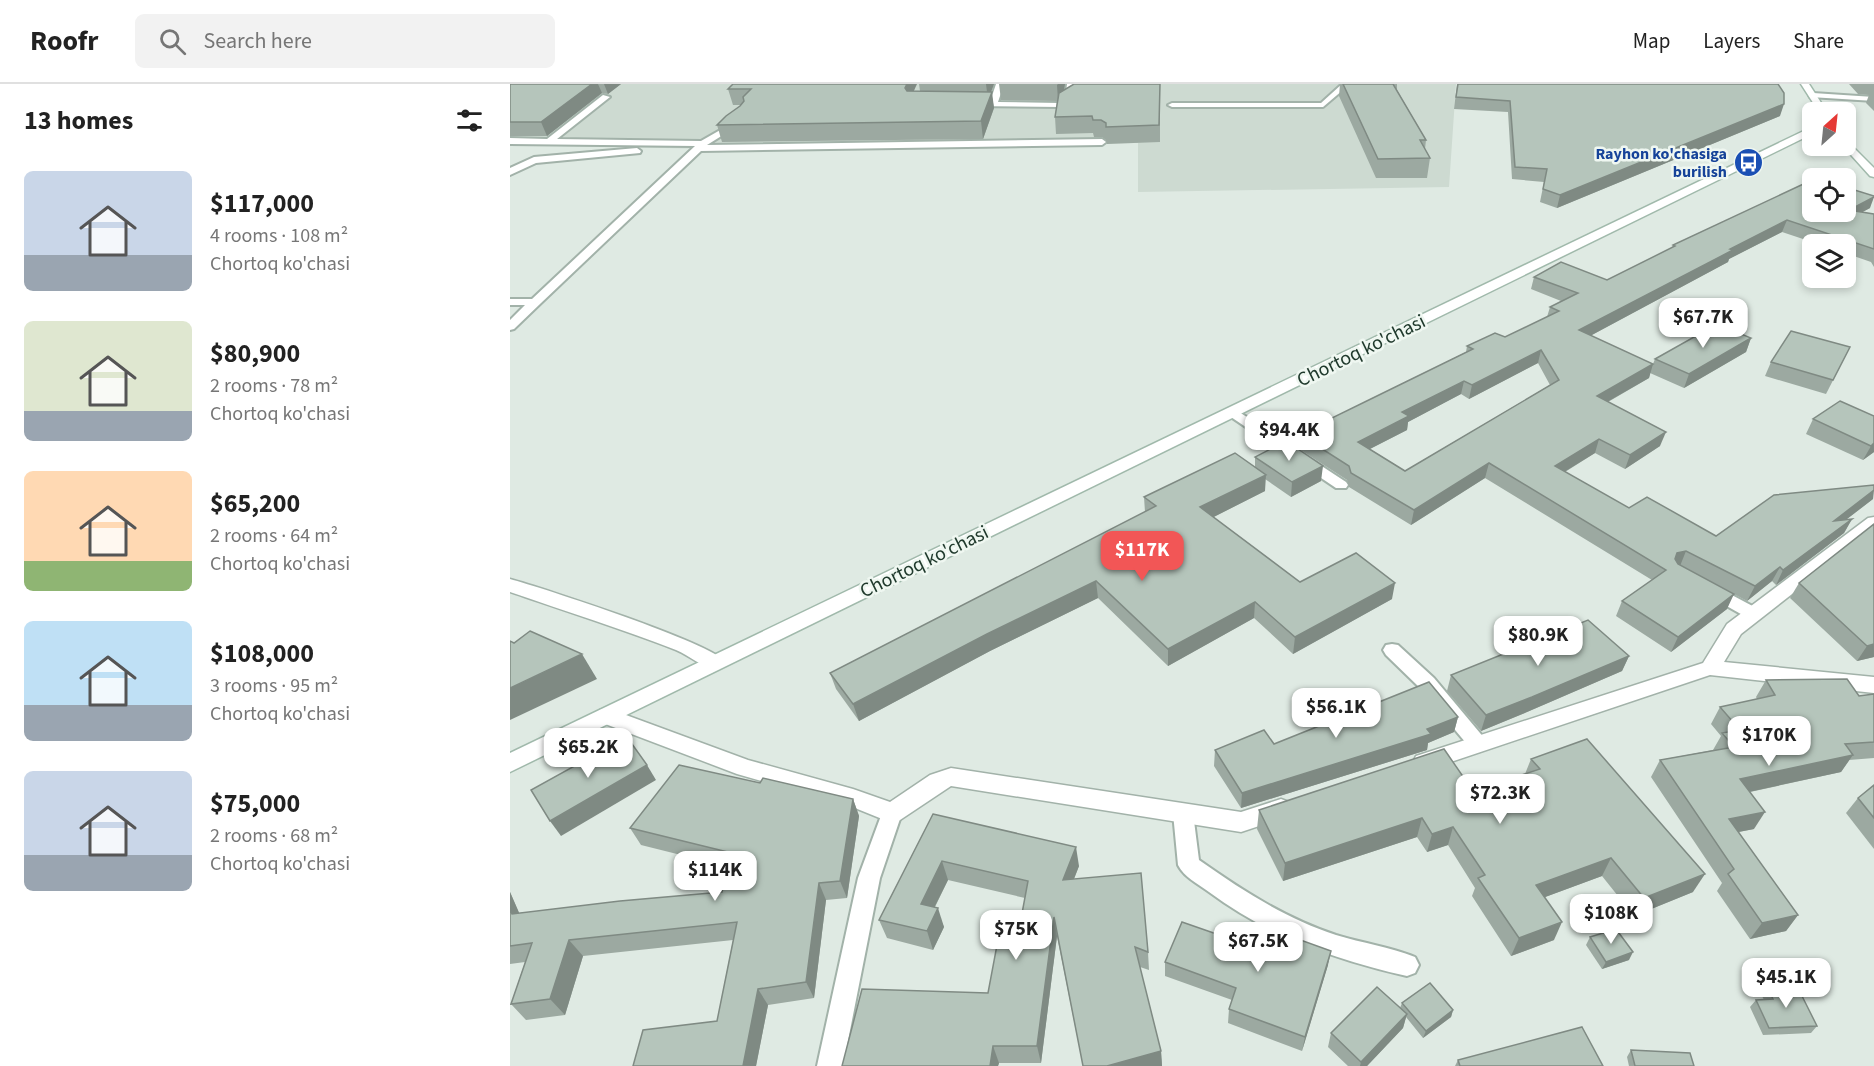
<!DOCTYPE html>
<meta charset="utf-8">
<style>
body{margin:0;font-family:"Source Sans 3",sans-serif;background:#f2f2f2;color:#222;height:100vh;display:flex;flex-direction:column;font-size:22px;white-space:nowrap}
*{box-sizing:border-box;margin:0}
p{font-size:20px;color:#767676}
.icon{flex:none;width:33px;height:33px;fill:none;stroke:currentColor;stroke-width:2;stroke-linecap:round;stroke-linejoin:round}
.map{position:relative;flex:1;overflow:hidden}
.side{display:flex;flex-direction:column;background:#fff;width:510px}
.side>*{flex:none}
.needle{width:39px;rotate:27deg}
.buttons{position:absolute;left:1292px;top:18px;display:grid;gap:12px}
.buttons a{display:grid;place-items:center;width:54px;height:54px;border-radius:9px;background:#fff;box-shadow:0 3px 9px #0003;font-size:30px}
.price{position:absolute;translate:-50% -51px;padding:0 14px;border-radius:12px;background:#fff;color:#222;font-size:20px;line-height:39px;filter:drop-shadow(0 2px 3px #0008)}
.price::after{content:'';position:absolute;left:50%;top:36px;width:18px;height:14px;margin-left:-9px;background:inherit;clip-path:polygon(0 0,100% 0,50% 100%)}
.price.selected{background:#f25656;color:#fff}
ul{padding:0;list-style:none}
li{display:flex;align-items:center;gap:18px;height:150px;padding:0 24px}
li span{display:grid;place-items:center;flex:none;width:168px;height:120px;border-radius:9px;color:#555}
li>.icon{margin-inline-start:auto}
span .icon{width:72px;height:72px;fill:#fffc;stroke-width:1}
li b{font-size:26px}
h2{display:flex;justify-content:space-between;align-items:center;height:72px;padding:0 24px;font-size:26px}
header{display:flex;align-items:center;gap:36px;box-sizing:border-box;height:84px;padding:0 30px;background:#fff;border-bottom:2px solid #e0e0e0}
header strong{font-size:28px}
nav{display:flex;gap:33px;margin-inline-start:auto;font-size:21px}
.search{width:420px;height:54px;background:#f2f2f2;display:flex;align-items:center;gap:15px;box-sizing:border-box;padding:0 21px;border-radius:9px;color:#767676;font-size:22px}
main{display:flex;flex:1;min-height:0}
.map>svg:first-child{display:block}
.built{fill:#cddad1}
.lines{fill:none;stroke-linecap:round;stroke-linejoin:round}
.lane-casing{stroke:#a2b2a9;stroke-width:4}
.street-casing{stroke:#a2b2a9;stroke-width:3}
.secondary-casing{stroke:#a0b9ab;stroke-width:3}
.lane{fill:#fff;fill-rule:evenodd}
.street{fill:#fff;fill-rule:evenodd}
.secondary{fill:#fff;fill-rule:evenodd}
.wall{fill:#9ca9a1;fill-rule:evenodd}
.shaded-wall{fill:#7f8a83}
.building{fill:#b5c5bb;stroke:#7f8a83;stroke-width:1.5;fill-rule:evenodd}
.labels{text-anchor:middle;stroke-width:5;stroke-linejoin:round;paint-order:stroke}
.far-transit-label{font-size:16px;font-weight:bold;fill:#164399;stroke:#eff7f1;text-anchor:end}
.street-label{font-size:20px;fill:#203a2d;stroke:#eff7f1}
</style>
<header>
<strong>Roofr</strong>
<div class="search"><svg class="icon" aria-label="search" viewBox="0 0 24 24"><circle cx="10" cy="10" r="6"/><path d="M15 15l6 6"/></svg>Search here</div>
<nav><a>Map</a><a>Layers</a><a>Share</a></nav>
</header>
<main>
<section class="side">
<h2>13 homes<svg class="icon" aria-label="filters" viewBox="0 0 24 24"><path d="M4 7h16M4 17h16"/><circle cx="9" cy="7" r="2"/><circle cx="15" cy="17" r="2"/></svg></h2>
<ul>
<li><span style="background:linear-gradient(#c9d6e8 70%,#9aa5b1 0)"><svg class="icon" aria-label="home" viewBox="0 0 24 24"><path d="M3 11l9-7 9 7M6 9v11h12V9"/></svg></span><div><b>$117,000</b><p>4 rooms · 108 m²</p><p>Chortoq ko'chasi</p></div></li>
<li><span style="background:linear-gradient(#dfe7d0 75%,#9aa5b1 0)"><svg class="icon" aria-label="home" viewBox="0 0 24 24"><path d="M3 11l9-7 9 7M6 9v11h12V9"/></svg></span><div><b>$80,900</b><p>2 rooms · 78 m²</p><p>Chortoq ko'chasi</p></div></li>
<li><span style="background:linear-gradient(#ffd9b3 75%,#8fb573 0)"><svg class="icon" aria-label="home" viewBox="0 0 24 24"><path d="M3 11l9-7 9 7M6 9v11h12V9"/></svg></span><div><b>$65,200</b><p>2 rooms · 64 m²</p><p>Chortoq ko'chasi</p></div></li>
<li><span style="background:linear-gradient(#bfe0f5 70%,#9aa5b1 0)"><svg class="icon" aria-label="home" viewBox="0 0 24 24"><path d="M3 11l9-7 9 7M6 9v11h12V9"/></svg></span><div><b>$108,000</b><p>3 rooms · 95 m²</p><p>Chortoq ko'chasi</p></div></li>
<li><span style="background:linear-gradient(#c9d6e8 70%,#9aa5b1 0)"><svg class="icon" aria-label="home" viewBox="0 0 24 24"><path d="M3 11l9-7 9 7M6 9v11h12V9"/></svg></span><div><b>$75,000</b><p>2 rooms · 68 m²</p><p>Chortoq ko'chasi</p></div></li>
</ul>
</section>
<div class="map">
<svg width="1364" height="982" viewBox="0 0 1364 982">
<rect width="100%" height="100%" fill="#dfeae3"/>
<path class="built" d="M0,0H946L939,103L628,108V59L206,65L0,61Z"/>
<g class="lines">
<defs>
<g id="lane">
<path d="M486,0H494L488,18L549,19L555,15L557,0H565L563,16L551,23L460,22V18H480Z"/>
<path d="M832,0H840L813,23H662L658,21L662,19H811Z"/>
<path d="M1303,9L1364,13V17L1300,13L1299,11Z"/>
<path d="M93,11L100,13L47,55L191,57L226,37L230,39L229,41L197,61L592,55L596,58L592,61L191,67L30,220L4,245L0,246V236L15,221H0V215H22L185,62L0,60V54L37,55Z"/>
<path d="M127,64L131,67L130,69L26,79L0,91V84L24,73Z"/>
<path d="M723,324L836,398L838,401L836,404H826L718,331L716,328L718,325Z"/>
<path d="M1203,501L1250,526L1253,530L1250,534H1238L1197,511L1195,507L1197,503Z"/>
<path d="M882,560L888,561L924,594L975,655L978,660L975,665L968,668L961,665L910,604L876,571L873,566L876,561Z"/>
<path d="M382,720L389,723L392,729L370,794L333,982H307L348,794L372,729L375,723Z"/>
<path d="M673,720L680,723L683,729L689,776C733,807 775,834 826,851C852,859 880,863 905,873L909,881L905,889L897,892C826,876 758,852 699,808C688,800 674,793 668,781L663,729L666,723Z"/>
</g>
<g id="street">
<path d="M1364,433V446L1231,550L1214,578L1364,593V609L1200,591L914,687L906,684L903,678L906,672L1193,579L1217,540L1358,434Z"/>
<path d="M0,495C30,503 205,560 215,578L212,583C196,588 181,572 166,566C112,545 55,527 0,508Z"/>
<path d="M97,624L238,676L343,705L380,718L420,691L441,684L731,728L771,715L779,718L782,725L779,732L731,748L441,702L390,736L382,739L340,722L227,690L90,638L87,632L90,626Z"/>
</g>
<g id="secondary">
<path d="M1291,0H1299L1317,28H1309Z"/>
<path d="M1302,43V50L0,688V669Z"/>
<path d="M1335,55L1364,84V93L1360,92L1333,62H1335Z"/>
</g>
</defs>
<use href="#lane" class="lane-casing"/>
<use href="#street" class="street-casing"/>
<use href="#secondary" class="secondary-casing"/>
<use href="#lane" class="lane"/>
<use href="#street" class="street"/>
<use href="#secondary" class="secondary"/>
</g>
<g class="wall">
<path d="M0,0H111L98,10L92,9L37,52H0Z"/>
<path d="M409,0H484L481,8L484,24L473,55L212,58L207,41L231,21H223L218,5L410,7Z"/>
<path d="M489,0H555L554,6L650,0V58L597,60L596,56L592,53H584L583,49L546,50L545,33L547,17L491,16Z"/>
<path d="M830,0H887V6L916,56L915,65L920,74L917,94H866L829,12Z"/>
<path d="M947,0H1268L1270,32L1047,124L1030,118L1034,98L1002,95L998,28L944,25Z"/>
<path d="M1339,0H1364V27L1356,19L1359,11L1348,10Z"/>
<path d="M1302,96L1360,124L1352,128L1364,130V183L1361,178L1335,169V160H1308L1272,148L1219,175L1218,178L1080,252L1143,280L1145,275L1241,254L1236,268L1174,304L1140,289L1139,294L1098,318L1150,362L1115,385L1085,369L1055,388L1119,424L1206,452L1363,415L1337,435H1342L1334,449L1266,501L1262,497L1237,517L1222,509L1217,525L1161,568L1106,532L1112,517L1142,496L975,394L901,441L839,403L837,396L783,361L784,347L814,338L956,268L957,262L995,253L1037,233L1040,223L1051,217L1021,205L1024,193L1097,196L1162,164L1163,161ZM1028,279L1040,301L895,387L860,365L897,346L898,338L951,310L959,315Z"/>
<path d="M1340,263L1316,310L1255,292L1261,278Z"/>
<path d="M1364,332V368L1353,376L1296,350L1303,335Z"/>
<path d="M745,373L811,397L781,413L755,395V407L703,433L790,498L882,515L783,570L744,534L658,582L588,514L480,567L349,637L326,605L320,589L635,428L634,413L745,383Z"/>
<path d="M1364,440V573L1347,577L1280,514L1289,499Z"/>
<path d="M1119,572L1112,587L1017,628L971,647L937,607L941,591Z"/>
<path d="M1256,596L1349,612L1364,610V674L1339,676L1331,688L1240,708L1244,745L1228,748L1288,831L1276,847L1240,855L1207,807L1212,799L1141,693L1150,676L1203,666L1211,652L1201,640L1210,623L1247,615L1246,613Z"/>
<path d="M948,633L944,648L918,659L917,666L731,724L704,682L705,666L764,660Z"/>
<path d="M1021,675L1183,808L1124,832L1092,792L1035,813L1044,856L1001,872L962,812L965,804L938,761L917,768L907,753L773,797L747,745L749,726L963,707L1015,690Z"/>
<path d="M250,699L343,715L349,732L337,814L316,816L304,914L258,921L246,982H123L207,937L223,856L73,872L55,931L16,936L1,920L15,878L0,880V808L9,829L212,808L219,783L131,761L120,744Z"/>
<path d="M1364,701V765L1336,729L1348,714Z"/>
<path d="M423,730L569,782L564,795L638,868L639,886L630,883L651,967L652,982H573L547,852L531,979H489L488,982H332L478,909L506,862L515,814L438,796L425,823L434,843L423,866L377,854L369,836Z"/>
<path d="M1080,853L1119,876L1092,885L1076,861Z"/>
<path d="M741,862L818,881L792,967L718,939L719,925L722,916L655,892V878Z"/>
<path d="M1258,905L1307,942L1301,949L1253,951L1240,923L1246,916H1254L1252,912Z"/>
<path d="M892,919L943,926L941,933L913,954L896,933L893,944L857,982H838L818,963L821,949L890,924Z"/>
<path d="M1121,966L1184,982H1119L1117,973Z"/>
<path d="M948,976L1093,982H945Z"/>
</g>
<g class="shaded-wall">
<path d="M82,0H88L92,9L37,52L31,38Z"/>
<path d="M94,0H111L98,10Z"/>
<path d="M397,0H407L398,20L395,4Z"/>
<path d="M476,0H484L478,16Z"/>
<path d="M548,0H555L553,14L548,17L547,1Z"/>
<path d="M482,8L484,24L473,55L471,37Z"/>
<path d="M1274,20L1270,32L1047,124L1050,111Z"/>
<path d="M1364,113L1360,124L1334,138L1339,126Z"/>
<path d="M1277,136L1272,148L1219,175L1218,178L1065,260L1069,246L1220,165Z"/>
<path d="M1241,254L1236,268L1174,304L1179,290Z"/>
<path d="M1031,266L1028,279L959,315L962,301Z"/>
<path d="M1143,280L1139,294L1083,326L1087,312Z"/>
<path d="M954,297L951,310L898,338L897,346L846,372L848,358L892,328Z"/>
<path d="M1156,348L1150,362L1115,385L1120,371Z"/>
<path d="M1089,355L1085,369L1041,396L1045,382Z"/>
<path d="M1364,359V368L1353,376L1361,362Z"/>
<path d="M979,379L975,394L901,441L904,426Z"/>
<path d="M813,382L811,397L781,413L782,398Z"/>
<path d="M756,391L755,407L690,440V423Z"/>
<path d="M1364,406L1363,415L1316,451L1324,437Z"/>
<path d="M1342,435L1334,449L1266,501L1273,486Z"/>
<path d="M1176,467L1170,482L1161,484L1167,469Z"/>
<path d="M1270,483L1262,497L1237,517L1245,502Z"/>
<path d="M586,497L588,514L480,567L349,637L343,620L477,550Z"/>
<path d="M885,499L882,515L783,570L785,553Z"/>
<path d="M1224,510L1217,525L1161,568L1168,553Z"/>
<path d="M745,518L744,534L658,582V565Z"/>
<path d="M1364,560V573L1347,577L1357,562Z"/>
<path d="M72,570L87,595L0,636V604Z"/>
<path d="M1119,572L1112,587L1017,628L971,647L976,631Z"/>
<path d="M948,633L944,648L918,659L917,666L731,724L732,709L917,645Z"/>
<path d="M1343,671L1331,688L1220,712L1230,695Z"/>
<path d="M137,681L146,696L51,752L40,737Z"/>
<path d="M343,715L349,732L337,814L330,797Z"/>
<path d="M1255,728L1244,745L1208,752L1219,735Z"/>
<path d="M912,734L907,753L773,797L775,779Z"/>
<path d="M943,743L938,761L917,768L922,750Z"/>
<path d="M566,763L569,782L556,815L553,796Z"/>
<path d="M1101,774L1092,792L1019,819L1026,801Z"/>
<path d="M432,777L438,796L417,838L411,820Z"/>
<path d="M1195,790L1183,808L1124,832L1134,814Z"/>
<path d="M309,799L316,816L304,914L296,898Z"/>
<path d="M0,808L17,847L2,830L0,825Z"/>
<path d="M428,824L434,843L423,866L417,847Z"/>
<path d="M1288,831L1276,847L1240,855L1252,839Z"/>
<path d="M544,833L547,852L531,979L527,962Z"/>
<path d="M1052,838L1044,856L1001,872L1009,854Z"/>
<path d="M59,856L73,872L55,931L40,915Z"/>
<path d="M821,867L818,881L792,967L795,953Z"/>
<path d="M1123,868L1119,876L1092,885L1096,878Z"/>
<path d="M248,905L258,921L246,982H233Z"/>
<path d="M943,926L941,933L913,954L916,947Z"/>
<path d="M897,930L893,944L857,982H850L851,978Z"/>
<path d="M483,962L489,979L488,982H480Z"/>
<path d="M651,967L652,982H597Z"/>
</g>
<g class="building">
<path d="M0,0H82L31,38H0Z"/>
<path d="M223,0H397L395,4L397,7L482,8L471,37L207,41L216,32L230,22L234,17L233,13L241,5H218Z"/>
<path d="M564,0H650L649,41L596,43V39L591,36H583L582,32L545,33L549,9Z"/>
<path d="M833,0H883L916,56H910L920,74L868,75Z"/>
<path d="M948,0H1268L1274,9V20L1050,111L1033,105L1037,85L1005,83L1000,17L946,13Z"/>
<path d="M1302,96V128H1335V103L1364,112V113L1339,126L1364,130V165L1277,136L1220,165L1223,166L1069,246L1143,280L1087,312L1156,348L1120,371L1089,355L1045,382L1119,424L1137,413L1206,452L1264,411L1364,401V406L1324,437L1342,435L1273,486L1270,483L1245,502L1176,467L1167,469L1165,475L1168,480L1224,510L1168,553L1112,517L1156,486L979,379L904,426L841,389L839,382L784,347L809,335L814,338L871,310L963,265L957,262L985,249L995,253L1049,227L1040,223L1068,209L1024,193L1051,178L1097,196L1165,162L1163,161ZM1031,266L1049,296L895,387L848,358L899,332L892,328L954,297L962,301Z"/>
<path d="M1207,240L1241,254L1179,290L1145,275Z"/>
<path d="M1281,247L1340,263L1323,296L1261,278Z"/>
<path d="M1330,317L1364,332V359L1361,362L1303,335Z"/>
<path d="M776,357L813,382L782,398L745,373Z"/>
<path d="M725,369L756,391L690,423L790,498L846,469L885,499L785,553L745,518L658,565L586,497L477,550L343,620L320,589L646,422L634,413Z"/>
<path d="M1364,440V560L1357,562L1289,499Z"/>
<path d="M1078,536L1119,572L1022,613L976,631L941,591Z"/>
<path d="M20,547L72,570L0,604V557L4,559Z"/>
<path d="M1337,595L1349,612L1364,610V658L1335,660L1343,671L1230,695L1255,728L1219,735L1288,831L1252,839L1218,790L1224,785L1150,676L1224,663L1212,649L1230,646L1210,623L1265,611L1256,596Z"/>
<path d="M919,598L948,633L917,645L921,650L732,709L705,666L754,646L764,660Z"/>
<path d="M117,653L137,681L40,737L21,706Z"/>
<path d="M1077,655L1195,790L1134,814L1101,774L1026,801L1052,838L1009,854L968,794L975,791L943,743L922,750L912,734L775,779L749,726L934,665L963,707L1030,685L1021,675Z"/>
<path d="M169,681L250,699L253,694L343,715L330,797L309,799L296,898L248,905L233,982H123L133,946L207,937L227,838L59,856L40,915L1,920L22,859L0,862V825L2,830L110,817L212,808L222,769L120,744Z"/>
<path d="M1364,701V734L1348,714Z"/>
<path d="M423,730L566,763L553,796L631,789L638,868L625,863L651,967L597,982H573L544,833L527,962H483L480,982H332L352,905L478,909L487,861L506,862L518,797L432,777L411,820L428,824L417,847L369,836Z"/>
<path d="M672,838L741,862L749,841L821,867L795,953L719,925L726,904L655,878Z"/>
<path d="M1106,845L1123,868L1096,878L1080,853Z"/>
<path d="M920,899L943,926L916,947L892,919Z"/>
<path d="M867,903L897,930L851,978L821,949Z"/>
<path d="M1288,904L1307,942L1259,944L1246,916L1263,915L1258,905Z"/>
<path d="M1072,943L1093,982H950L948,976Z"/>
<path d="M1121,966L1180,969L1184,982H1125Z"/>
</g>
<defs>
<symbol id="bus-disc" viewBox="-11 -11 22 22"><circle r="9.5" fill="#1a4fb4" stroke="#eff7f1"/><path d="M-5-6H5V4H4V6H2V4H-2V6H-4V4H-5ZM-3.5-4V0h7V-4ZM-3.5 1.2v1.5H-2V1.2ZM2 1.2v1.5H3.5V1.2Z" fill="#fff"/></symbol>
</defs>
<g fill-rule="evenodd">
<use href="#bus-disc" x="1222" y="62" width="33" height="33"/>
</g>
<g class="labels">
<g class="far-transit-label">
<text x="1217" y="75">Rayhon ko'chasiga<tspan x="1217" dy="18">burilish</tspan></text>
</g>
<g class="street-label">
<text transform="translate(851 266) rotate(-26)" y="7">Chortoq ko'chasi</text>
<text transform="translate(414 477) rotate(-26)" y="7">Chortoq ko'chasi</text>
</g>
</g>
</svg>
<div class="buttons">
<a><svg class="needle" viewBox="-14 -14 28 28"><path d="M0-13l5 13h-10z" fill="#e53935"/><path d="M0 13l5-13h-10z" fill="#767676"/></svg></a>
<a><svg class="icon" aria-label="locate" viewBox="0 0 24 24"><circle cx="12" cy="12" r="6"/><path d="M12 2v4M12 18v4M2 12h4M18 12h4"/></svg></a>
<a><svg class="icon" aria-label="layers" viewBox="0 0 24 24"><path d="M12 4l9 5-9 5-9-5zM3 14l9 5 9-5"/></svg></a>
</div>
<b class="price" style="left:1193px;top:265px">$67.7K</b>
<b class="price" style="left:779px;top:378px">$94.4K</b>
<b class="price selected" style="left:632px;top:498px">$117K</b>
<b class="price" style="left:1028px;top:583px">$80.9K</b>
<b class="price" style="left:826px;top:655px">$56.1K</b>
<b class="price" style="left:1259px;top:683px">$170K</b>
<b class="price" style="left:78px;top:695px">$65.2K</b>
<b class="price" style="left:990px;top:741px">$72.3K</b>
<b class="price" style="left:205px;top:818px">$114K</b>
<b class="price" style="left:1101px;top:861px">$108K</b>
<b class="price" style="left:506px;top:877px">$75K</b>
<b class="price" style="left:748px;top:889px">$67.5K</b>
<b class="price" style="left:1276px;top:925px">$45.1K</b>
</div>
</main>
